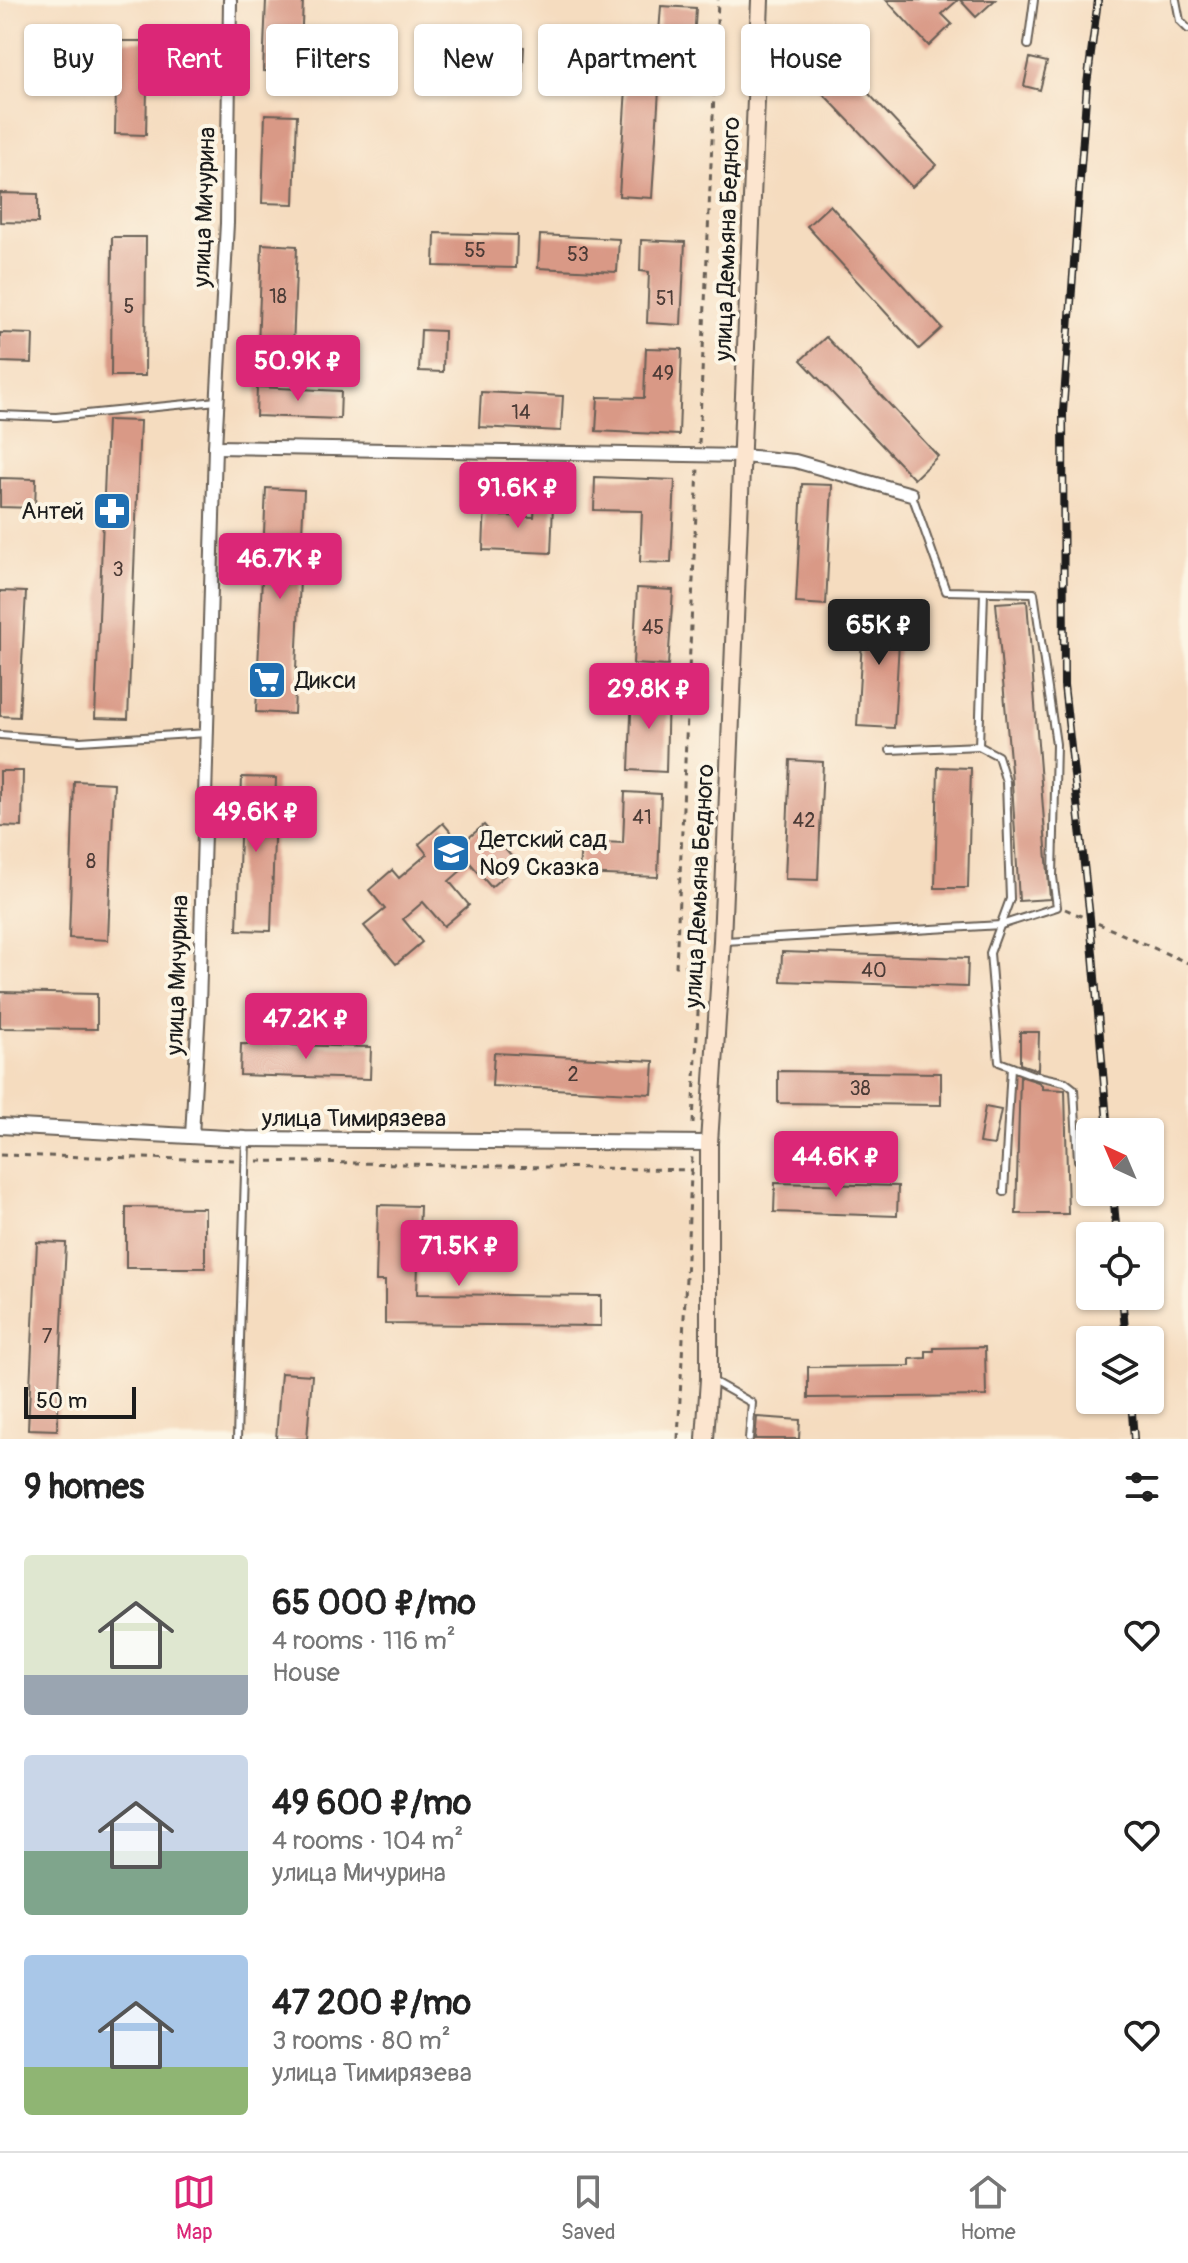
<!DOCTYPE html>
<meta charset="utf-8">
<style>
body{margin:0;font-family:Pangolin,sans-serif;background:#f2f2f2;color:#222;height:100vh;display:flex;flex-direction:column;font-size:30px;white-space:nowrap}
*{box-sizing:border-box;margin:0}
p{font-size:26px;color:#767676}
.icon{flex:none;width:44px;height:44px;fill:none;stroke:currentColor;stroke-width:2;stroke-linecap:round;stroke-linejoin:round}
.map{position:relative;height:1439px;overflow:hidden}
.details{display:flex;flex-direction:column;background:#fff;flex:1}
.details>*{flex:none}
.guide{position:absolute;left:24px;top:24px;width:1140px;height:72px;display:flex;gap:16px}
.needle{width:52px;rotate:316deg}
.controls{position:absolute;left:1076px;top:1118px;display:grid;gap:16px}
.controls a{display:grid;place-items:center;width:88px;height:88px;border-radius:8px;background:#fff;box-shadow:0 2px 6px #0004;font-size:40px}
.scale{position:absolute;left:24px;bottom:20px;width:112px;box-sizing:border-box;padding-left:8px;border:4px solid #1c1c1c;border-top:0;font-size:22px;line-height:28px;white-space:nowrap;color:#1c1c1c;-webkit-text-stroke:6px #fcf5e5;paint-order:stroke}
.price{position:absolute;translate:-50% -68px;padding:0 18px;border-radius:8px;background:#db2777;color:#fff;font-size:26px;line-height:52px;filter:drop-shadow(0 2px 4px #0008)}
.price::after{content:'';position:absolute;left:50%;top:48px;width:24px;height:18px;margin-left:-12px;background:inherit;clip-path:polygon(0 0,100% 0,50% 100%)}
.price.active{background:#222;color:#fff}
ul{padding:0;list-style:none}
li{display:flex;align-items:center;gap:24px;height:200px;padding:0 24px}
li span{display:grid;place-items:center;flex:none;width:224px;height:160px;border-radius:8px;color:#555}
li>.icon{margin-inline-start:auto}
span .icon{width:96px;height:96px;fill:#fffc;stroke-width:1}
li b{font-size:34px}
h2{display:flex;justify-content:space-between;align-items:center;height:96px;padding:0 24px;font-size:34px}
.tag{padding:0 28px;border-radius:8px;background:#fff;box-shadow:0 2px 6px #0004;font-size:28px;line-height:72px}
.tag.active{background:#db2777;color:#fff}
.menu{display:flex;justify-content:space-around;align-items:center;height:112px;border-top:2px solid #e0e0e0;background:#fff;font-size:22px;color:#767676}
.menu a{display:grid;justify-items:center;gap:4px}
.menu .active{color:#db2777}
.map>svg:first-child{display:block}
.building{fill:#d99986}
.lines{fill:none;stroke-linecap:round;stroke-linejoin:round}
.service-casing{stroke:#685f55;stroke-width:10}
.minor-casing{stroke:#685f55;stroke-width:16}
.tertiary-casing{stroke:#685f55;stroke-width:18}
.secondary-casing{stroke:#685f55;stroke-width:20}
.path{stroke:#685f55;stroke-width:3;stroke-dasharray:6 6;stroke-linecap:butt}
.service{stroke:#fff;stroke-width:6}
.minor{stroke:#fff;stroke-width:12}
.tertiary{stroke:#fff;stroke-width:14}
.secondary{stroke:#fce5cf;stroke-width:16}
.rail-casing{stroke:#1c1c1c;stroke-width:8}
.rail{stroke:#fcf5e5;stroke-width:5;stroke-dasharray:15;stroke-linecap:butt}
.labels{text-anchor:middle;stroke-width:8;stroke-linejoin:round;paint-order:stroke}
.number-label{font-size:20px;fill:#4b3b36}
.street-label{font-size:24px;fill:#1c1c1c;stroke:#fcf5e5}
.poi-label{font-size:24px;fill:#1c1c1c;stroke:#fcf5e5;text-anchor:start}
</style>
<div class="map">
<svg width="1188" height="1439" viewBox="0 0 1188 1439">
<rect width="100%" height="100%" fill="#fcf5e5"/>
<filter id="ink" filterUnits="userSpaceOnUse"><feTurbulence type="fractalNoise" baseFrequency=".0125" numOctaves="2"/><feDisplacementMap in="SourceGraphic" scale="16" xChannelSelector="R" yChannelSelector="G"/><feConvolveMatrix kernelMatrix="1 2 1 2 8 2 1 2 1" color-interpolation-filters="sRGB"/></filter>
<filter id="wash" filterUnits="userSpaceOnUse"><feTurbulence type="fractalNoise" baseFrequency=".006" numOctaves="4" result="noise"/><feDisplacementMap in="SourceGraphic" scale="32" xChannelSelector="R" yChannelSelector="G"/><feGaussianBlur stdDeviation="1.8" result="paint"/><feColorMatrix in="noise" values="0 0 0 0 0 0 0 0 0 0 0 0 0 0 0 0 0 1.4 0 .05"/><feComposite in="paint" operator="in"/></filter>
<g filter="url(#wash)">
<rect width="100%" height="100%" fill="#f5dcbf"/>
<g id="blocks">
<g class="building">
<path d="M266,0H303L300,72L263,71Z"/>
<path d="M886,0H958L942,14L952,24L929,46Z"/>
<path d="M960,0H995L976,17Z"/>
<path d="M661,6L696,8L691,92L659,90L652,198L619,196L626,88L547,84L549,47L629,52V58L657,60Z"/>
<path d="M117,41H148L146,135L115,134Z"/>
<path d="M442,43L524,47L522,84L441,80Z"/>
<path d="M1030,58L1047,62L1040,90L1024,86Z"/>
<path d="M836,59L936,165L912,187L812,82Z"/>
<path d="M265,114L297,115L294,204L262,203Z"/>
<path d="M0,193L38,194V223L0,222Z"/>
<path d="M830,205L942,328L919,349L807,226Z"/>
<path d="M435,233L517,235L516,268L434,266Z"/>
<path d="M540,235L619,239L617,272L538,268Z"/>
<path d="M112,237H146L145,376H111Z"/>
<path d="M641,240L685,242L681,325L647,323L649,272L640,271Z"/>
<path d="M262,244L297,246L293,348L258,347Z"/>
<path d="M421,330L444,331L443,372L419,371Z"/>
<path d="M0,333L33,334L32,363L0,362Z"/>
<path d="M826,337L938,456L914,479L801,360Z"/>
<path d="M646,348L682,349L679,435L596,431L598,397L644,398Z"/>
<path d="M257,387L341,391L340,419L256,416Z"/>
<path d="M481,392L563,396L561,431L479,427Z"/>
<path d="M107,420L140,421L128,719L95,718Z"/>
<path d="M595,477L675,480L671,563L640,562L642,511L594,510Z"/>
<path d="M0,478L36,479L35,508L0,507Z"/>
<path d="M802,484L832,485L826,605L796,603Z"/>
<path d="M266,488L304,490L294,714L256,712Z"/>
<path d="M485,502L503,503L502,516L534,517L535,505H553L551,553L483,550Z"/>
<path d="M637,588L673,590L668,666L633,664Z"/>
<path d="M0,591L26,592L19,717L0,716Z"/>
<path d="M1027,601L1050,899L1019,901L1012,782L996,603Z"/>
<path d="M864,606L901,608L894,728L857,726Z"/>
<path d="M632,689L668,691L666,772L629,770Z"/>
<path d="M790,760L823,762L818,880L785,879Z"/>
<path d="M938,767L971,768L968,888H935Z"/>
<path d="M0,771H23L22,827L0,826Z"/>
<path d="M242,777L276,778L271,931L237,930Z"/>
<path d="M74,781L114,783L108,940L69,938Z"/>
<path d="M625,792L661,794L658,877L579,874L581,841L623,843Z"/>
<path d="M443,823L461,844L484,825L518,864L491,887L470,863L449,881L469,905L444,926L423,902L403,919L422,942L396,964L364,926L385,909L369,890L392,870L399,878L427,854L419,844Z"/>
<path d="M782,952L968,958L967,987L781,981Z"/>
<path d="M0,992L97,994V1029L0,1028Z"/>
<path d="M1020,1032H1039L1038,1070L1020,1064Z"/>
<path d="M241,1044L371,1047L370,1079L240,1075Z"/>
<path d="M494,1053L654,1061L652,1094L492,1086Z"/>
<path d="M778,1071L941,1073V1105L778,1103Z"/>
<path d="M1020,1076L1038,1082L1042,1085V1089L1065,1090L1068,1214H1016Z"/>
<path d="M985,1107L1001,1110L994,1145L979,1143Z"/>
<path d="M775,1183L898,1186L897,1216L774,1212Z"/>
<path d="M378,1205L420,1206L417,1294L601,1296V1326L385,1324V1281H376Z"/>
<path d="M126,1207L205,1208V1268H126Z"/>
<path d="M37,1242L66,1243L57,1430L28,1429Z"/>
<path d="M985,1347L986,1396L808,1398V1367L910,1366V1359L926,1358V1351H934V1348Z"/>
<path d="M281,1373L312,1375L307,1439H276Z"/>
<path d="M757,1417L800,1420L799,1439H755Z"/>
</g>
</g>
</g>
<g filter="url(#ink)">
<use href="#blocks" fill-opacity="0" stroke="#685f55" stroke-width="2"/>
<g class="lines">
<defs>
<g id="service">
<path d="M1176,0L1180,21L1188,29"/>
<path d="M1028,45L1034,0"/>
<path d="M0,415L56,417L217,401"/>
<path d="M984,592L979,746L998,756L1006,782L1010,899L990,953L999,1062L1033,1075L1065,1082L1074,1089L1078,1160"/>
<path d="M0,735L80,741L207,733"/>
<path d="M890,750L979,746"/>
<path d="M725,941L1001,925L1057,907L1053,877L1056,744L1034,593L946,591L912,495"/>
<path d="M1004,1192L1011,1067"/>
<path d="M711,1380L752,1403L749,1439"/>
<path d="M237,1439L246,1139"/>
</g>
<g id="minor">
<path d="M215,447L743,456L795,461L911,494"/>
<path d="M192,1136L199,1007L215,447L227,223L230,0"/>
</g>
<path id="tertiary" d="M0,1126L246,1139L709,1143"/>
<path id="secondary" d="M705,1439L709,1379V1143L722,941L760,0"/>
</defs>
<use href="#service" class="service-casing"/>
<use href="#minor" class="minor-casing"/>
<use href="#tertiary" class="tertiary-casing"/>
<use href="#secondary" class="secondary-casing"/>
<g class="path">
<path d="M699,444L718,0"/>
<path d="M1065,909L1188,963"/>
<path d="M693,1124L700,967L676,966L698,467"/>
<path d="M0,1155L237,1160"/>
<path d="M257,1161L693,1170"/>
<path d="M678,1439L692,1156"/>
</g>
<use href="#service" class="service"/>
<use href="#minor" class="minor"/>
<use href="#tertiary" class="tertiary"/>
<use href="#secondary" class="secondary"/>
<defs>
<g id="rail">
<path d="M1098,0L1087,84L1063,412L1064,685L1090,918L1108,1132"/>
<path d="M1113,1192L1117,1236"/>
<path d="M1122,1296L1126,1340"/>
<path d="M1131,1400L1134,1439"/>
</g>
</defs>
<use href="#rail" class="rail-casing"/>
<use href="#rail" class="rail"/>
</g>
</g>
<defs>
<symbol id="pharmacy-square" viewBox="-11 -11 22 22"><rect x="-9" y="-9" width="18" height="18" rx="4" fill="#1f6fb2" stroke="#fcf5e5"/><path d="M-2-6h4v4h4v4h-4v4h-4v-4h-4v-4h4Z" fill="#fff"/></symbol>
<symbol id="supermarket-square" viewBox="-11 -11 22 22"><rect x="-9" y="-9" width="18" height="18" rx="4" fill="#1f6fb2" stroke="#fcf5e5"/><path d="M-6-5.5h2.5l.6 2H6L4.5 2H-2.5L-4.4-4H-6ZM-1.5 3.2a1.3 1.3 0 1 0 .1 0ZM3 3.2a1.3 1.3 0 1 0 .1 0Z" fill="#fff"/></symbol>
<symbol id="school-square" viewBox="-11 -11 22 22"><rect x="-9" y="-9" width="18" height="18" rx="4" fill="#1f6fb2" stroke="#fcf5e5"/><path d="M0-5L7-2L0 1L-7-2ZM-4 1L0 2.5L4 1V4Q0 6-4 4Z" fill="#fff"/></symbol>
</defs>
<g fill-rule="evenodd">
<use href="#pharmacy-square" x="90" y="489" width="44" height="44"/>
<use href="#supermarket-square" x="245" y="658" width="44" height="44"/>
<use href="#school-square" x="429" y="831" width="44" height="44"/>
</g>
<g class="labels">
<g class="number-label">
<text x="475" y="257">55</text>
<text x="578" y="261">53</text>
<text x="278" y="303">18</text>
<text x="665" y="305">51</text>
<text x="129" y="313">5</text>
<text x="663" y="380">49</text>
<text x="521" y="419">14</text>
<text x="118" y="576">3</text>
<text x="653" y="634">45</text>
<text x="642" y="824">41</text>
<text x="804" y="827">42</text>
<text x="91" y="868">8</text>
<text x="874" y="977">40</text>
<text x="573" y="1081">2</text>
<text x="860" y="1095">38</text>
<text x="47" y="1343">7</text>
</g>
<g class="street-label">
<text transform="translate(204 207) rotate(-88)" y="8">улица Мичурина</text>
<text transform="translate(727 239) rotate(-88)" y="8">улица Демьяна Бедного</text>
<text transform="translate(699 886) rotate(-87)" y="8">улица Демьяна Бедного</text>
<text transform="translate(177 975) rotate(-88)" y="8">улица Мичурина</text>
<text x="354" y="1126">улица Тимирязева</text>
</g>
<g class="poi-label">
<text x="84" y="519" text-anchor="end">Антей</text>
<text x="295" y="688">Дикси</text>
<text x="479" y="847">Детский сад<tspan x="479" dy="28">№9 Сказка</tspan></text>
</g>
</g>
</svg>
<div class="controls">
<a><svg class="needle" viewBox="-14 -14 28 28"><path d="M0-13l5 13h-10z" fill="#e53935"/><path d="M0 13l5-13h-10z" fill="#767676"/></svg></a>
<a><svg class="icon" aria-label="locate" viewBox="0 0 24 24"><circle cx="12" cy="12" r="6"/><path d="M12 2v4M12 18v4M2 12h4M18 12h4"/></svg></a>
<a><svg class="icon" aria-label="layers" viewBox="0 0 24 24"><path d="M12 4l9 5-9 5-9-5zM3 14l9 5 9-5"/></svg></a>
</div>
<div class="scale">50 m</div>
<b class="price" style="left:298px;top:403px">50.9K ₽</b>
<b class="price" style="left:518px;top:530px">91.6K ₽</b>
<b class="price" style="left:280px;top:601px">46.7K ₽</b>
<b class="price active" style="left:879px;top:667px">65K ₽</b>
<b class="price" style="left:649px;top:731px">29.8K ₽</b>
<b class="price" style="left:256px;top:854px">49.6K ₽</b>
<b class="price" style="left:306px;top:1061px">47.2K ₽</b>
<b class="price" style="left:836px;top:1199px">44.6K ₽</b>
<b class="price" style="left:459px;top:1288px">71.5K ₽</b>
<div class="guide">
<a class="tag">Buy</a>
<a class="tag active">Rent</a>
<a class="tag">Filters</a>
<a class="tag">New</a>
<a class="tag">Apartment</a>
<a class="tag">House</a>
</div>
</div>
<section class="details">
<h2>9 homes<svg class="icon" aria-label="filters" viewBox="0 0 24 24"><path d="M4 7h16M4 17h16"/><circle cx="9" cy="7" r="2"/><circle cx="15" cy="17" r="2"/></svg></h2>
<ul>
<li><span style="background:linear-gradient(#dfe7d0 75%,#9aa5b1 0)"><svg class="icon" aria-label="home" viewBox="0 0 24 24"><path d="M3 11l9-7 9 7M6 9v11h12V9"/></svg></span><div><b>65 000 ₽/mo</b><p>4 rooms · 116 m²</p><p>House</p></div><svg class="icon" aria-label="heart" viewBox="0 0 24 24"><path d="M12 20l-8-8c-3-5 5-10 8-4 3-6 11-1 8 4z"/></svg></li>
<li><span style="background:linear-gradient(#c9d6e8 60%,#7fa58c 0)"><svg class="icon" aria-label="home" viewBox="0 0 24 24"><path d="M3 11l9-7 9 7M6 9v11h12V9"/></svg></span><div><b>49 600 ₽/mo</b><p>4 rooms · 104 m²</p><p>улица Мичурина</p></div><svg class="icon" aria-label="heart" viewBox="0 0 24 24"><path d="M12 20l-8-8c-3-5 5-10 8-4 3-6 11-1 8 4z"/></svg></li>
<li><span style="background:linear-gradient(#a9c7e8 70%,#8fb573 0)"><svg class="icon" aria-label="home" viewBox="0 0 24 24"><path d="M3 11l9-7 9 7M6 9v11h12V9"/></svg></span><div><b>47 200 ₽/mo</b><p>3 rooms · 80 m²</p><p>улица Тимирязева</p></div><svg class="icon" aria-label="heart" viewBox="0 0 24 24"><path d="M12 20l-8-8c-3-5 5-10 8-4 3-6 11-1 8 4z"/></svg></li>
</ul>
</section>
<nav class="menu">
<a class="active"><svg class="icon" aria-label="map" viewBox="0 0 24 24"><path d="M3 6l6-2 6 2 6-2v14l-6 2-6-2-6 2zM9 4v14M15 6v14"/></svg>Map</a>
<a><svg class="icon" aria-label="saved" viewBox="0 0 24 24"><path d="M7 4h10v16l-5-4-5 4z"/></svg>Saved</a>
<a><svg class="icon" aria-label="home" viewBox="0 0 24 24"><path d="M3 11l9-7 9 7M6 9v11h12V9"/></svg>Home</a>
</nav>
